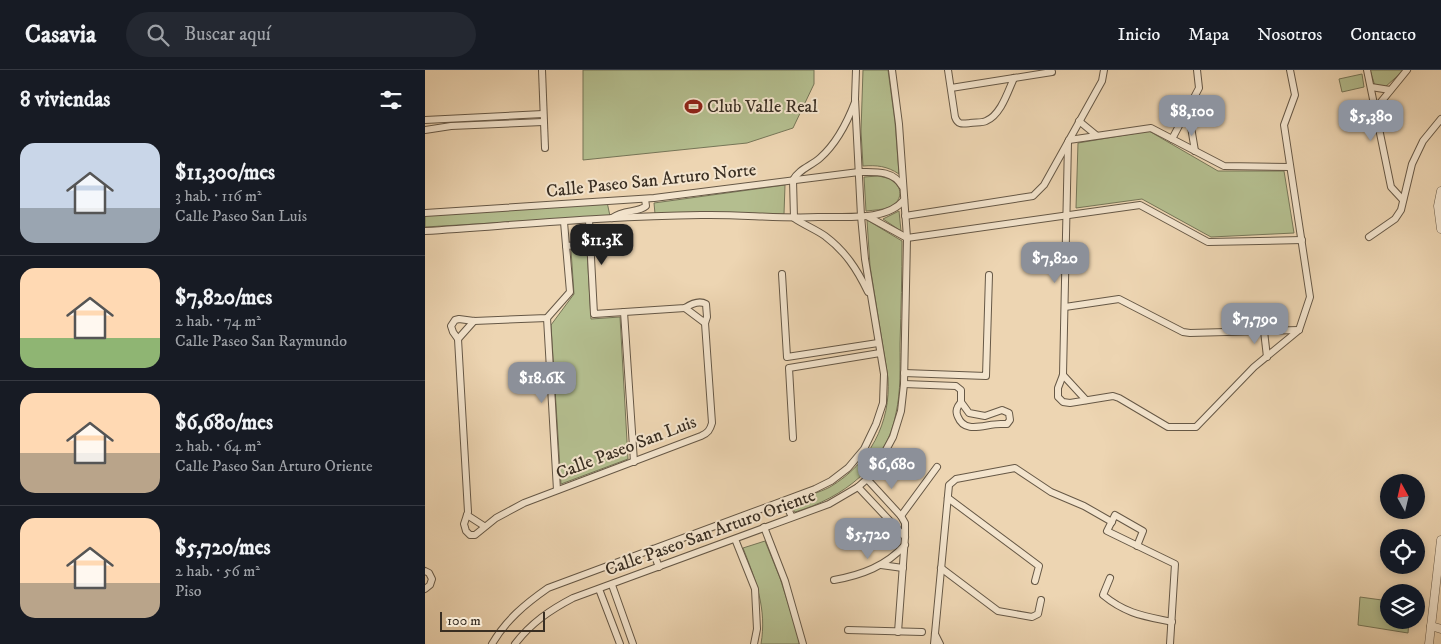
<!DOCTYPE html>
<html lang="es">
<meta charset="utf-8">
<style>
body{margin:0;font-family:"IM FELL DW Pica",serif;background:#242831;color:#f1f3f6;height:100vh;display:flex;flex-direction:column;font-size:19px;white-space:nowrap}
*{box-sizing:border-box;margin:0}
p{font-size:16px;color:#9ea1a6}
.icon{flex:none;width:28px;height:28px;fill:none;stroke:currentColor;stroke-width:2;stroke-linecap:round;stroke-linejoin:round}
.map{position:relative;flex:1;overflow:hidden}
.panel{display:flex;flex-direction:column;background:#171b24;width:425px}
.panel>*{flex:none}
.needle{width:32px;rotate:352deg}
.controls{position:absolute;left:955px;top:404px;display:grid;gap:10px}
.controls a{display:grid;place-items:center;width:45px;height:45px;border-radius:50%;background:#171b24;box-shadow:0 2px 8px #0003;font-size:25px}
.scale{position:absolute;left:15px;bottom:12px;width:105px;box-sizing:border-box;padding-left:5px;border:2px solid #392e22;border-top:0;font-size:14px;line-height:18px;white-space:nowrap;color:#392e22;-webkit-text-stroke:4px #f3e4cd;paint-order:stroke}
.price{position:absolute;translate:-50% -42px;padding:0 11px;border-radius:10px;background:#8c9099;color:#fff;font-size:16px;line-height:32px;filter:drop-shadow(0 1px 2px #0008)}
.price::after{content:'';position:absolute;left:50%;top:30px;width:15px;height:11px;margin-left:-8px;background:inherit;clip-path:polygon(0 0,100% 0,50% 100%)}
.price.active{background:#222;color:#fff}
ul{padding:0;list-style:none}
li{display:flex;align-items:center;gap:15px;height:125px;padding:0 20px}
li+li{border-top:1px solid #363941}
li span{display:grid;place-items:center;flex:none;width:140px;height:100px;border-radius:15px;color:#555}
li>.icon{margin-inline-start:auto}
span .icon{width:60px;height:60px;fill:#fffc;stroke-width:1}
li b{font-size:21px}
h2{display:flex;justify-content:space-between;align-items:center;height:60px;padding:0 20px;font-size:21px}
header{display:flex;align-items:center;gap:30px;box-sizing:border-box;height:70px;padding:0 25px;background:#171b24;border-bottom:1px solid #363941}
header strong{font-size:24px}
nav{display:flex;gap:28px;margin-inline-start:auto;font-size:18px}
.search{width:350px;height:45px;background:#242831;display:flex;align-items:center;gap:12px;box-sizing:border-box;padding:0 18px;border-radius:28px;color:#9ea1a6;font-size:19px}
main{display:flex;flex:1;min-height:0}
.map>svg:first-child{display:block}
.green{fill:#b4be8f;stroke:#767658}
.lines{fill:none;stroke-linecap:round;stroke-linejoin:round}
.minor-casing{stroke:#665846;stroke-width:8}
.tertiary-casing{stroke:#665846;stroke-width:9}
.minor{stroke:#f3e4cd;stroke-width:6}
.tertiary{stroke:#f3e4cd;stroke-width:8}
.labels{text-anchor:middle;stroke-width:4;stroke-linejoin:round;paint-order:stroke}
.poi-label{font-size:18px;fill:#392e22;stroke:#f3e4cd;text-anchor:start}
.street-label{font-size:18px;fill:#392e22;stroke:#f3e4cd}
</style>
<header>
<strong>Casavia</strong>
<div class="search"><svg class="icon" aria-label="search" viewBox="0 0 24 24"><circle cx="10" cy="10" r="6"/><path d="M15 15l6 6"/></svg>Buscar aquí</div>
<nav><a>Inicio</a><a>Mapa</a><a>Nosotros</a><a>Contacto</a></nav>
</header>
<main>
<section class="panel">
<h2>8 viviendas<svg class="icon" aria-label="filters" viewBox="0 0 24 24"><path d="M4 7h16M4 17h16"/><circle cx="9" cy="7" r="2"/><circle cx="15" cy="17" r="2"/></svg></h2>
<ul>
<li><span style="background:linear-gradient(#c9d6e8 65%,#9aa5b1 0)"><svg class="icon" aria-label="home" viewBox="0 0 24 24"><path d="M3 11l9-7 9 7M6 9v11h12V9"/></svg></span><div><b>$11,300/mes</b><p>3 hab. · 116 m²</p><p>Calle Paseo San Luis</p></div></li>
<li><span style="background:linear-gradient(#ffd9b3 70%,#8fb573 0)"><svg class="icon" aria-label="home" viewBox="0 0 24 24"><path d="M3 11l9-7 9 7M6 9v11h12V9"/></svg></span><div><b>$7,820/mes</b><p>2 hab. · 74 m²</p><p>Calle Paseo San Raymundo</p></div></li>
<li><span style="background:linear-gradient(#ffd9b3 60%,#b9a48a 0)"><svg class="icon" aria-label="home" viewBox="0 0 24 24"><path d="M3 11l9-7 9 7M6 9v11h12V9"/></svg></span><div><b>$6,680/mes</b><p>2 hab. · 64 m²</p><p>Calle Paseo San Arturo Oriente</p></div></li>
<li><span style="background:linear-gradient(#ffd9b3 65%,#b9a48a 0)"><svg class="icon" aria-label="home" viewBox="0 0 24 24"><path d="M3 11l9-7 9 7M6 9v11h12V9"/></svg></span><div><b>$5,720/mes</b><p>2 hab. · 56 m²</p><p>Piso</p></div></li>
</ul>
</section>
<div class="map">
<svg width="1016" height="574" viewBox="0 0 1016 574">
<rect width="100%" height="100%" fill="#edd5b2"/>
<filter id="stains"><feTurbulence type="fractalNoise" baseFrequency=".004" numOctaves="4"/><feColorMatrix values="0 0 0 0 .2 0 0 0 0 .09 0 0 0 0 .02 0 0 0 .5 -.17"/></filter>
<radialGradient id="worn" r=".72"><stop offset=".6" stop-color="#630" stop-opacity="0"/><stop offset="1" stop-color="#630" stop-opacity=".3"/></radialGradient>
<g class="green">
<path d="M158,0H389V14L368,58L322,73L158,90Z"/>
<path d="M438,0H463L470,52L474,104C462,96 452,95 438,96L436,61Z"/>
<path d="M945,0H979L959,18L950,16Z"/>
<path d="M937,4L939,17L917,22L914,9Z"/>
<path d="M724,61L793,101H859L869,163L786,167L717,129L651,138L653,73Z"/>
<path d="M453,106C458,107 464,108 468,111C479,119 476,132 465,137C458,140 449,140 441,141L439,107Z"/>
<path d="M360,115L359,144H230L229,133Z"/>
<path d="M182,132L185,146L0,157V144Z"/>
<path d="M474,141L476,161L458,149Z"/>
<path d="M442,150L477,171C477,205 476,240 475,274C475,297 476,321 471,343C462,395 418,428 370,442L366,437L370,432C381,425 394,423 405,417C445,393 466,353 463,308L445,196Z"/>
<path d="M162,179L166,249L195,247L203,389L136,414L126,255L149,224L146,180Z"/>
<path d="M340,471L355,508L375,571L374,574H336C342,539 331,511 318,478Z"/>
<path d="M935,527L964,531V550H984L983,563L933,555Z"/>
</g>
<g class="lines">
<defs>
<g id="minor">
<path d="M117,0L120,78"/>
<path d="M523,0L530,47C533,55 537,54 545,53C550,52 557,53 561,51C576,45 583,21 589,8"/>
<path d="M942,0L966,117L978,130"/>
<path d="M946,17L965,20"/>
<path d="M526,18L627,2"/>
<path d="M430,32C422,53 412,73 395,88C386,96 374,99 368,110L369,148C379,155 390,159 400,166C420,181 432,199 443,222"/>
<path d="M951,38L982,0"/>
<path d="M763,39L770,81"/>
<path d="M0,50L118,44"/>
<path d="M654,51L671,65"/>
<path d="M0,60L26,56L118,52"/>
<path d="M747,69L774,18L772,0"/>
<path d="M644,70L726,58L799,96L865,97"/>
<path d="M643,72L638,305L633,318V327L638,332L645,333L688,326L694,328L743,357H771L829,297L874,260L885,227L859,55L870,25L865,0"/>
<path d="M0,143L229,128L434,102C450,102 468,100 477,116"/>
<path d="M442,146L482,168L715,135L783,172L877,170"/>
<path d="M480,146L608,126L619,115L677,11L679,0"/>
<path d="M187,148C199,139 213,143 221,136L220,129"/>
<path d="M139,152L145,222L122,248L49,251L34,249L30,250L26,256L28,262L33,269L43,442L39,454L41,461L45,465H50L71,448L99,433L276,366C283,363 285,360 287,353L280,253L282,247L281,234C274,230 266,234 260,238L169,244L164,150"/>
<path d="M0,161C92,155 184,146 276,145C315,144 354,149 393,147C419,146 461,152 479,130"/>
<path d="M944,167L970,149L976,140L987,94L998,71L1016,49"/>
<path d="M141,176L166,174"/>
<path d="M357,204L362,287L453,273"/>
<path d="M640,237L694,229L758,262L765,263L874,260"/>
<path d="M260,238L280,253"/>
<path d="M199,242L209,392"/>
<path d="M122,248L132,420"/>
<path d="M839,261L842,287"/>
<path d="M33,269L49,251"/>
<path d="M479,303L561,306L564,205"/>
<path d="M638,305L661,330"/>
<path d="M479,314L531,316L536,320V332L544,343L560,346L577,340L584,343L585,350L582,354H577C562,353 540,365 533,347C530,341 532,337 536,332"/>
<path d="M368,368L364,298L455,283"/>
<path d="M442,409L476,446L480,453V467L473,562"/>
<path d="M433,417L480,467"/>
<path d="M523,428L614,496L610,511"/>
<path d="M359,431L367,447"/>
<path d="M42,445L59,456"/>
<path d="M476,446L512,397"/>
<path d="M339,457L360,511L378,574"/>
<path d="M310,469L330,519L332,559L329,574"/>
<path d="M712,476L718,461L690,445L682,461L750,494L745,574"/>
<path d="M227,479L234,497"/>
<path d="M456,495L478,498"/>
<path d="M516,498L573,541L607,547L613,544L616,530"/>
<path d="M0,501L4,503L7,509L5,515L0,519"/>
<path d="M685,508L678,525C701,544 719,546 747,552"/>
<path d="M409,510C437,505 461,496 480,475"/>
<path d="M187,515L208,574"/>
<path d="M174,519L195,574"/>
<path d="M423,560L497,562"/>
<path d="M510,564L515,574"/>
<path d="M67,574C81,550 100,534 123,518L390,419L406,411L423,398L439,379L451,354L458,333L459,304L440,189L436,146L430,29L431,0"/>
<path d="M90,574C106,553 125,540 148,528L404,434L433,417L442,409L455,391L468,367L476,341L479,314L482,168L474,54L467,0"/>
<path d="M509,574L524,415L531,409L590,398L626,422L659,436L687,452"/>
</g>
<g id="tertiary">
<path d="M1016,121L1013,136L1016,159"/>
<path d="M1006,556L1016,559"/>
<path d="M1004,574L1016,470"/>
</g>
</defs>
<use href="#minor" class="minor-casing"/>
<use href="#tertiary" class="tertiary-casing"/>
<use href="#minor" class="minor"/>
<use href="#tertiary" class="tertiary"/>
</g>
<defs>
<symbol id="stadium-bare" viewBox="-9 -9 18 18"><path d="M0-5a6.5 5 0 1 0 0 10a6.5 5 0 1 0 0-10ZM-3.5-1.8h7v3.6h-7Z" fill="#8f2418" stroke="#f3e4cd" stroke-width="2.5" paint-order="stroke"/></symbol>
</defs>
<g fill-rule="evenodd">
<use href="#stadium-bare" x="256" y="24" width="25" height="25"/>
</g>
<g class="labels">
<g class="poi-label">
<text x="282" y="42">Club Valle Real</text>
</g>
<g class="street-label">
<text transform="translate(226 110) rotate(-6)" y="6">Calle Paseo San Arturo Norte</text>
<text transform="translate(201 377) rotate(-21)" y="6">Calle Paseo San Luis</text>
<text transform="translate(285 462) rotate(-20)" y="6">Calle Paseo San Arturo Oriente</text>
</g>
</g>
<rect width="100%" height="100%" filter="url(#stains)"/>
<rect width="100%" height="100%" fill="url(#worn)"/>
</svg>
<div class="controls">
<a><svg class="needle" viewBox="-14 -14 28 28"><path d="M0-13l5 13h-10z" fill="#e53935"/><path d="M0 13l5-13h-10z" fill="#9ea1a6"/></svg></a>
<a><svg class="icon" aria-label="locate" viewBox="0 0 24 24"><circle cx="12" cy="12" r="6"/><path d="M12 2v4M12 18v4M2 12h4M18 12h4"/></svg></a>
<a><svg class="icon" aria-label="layers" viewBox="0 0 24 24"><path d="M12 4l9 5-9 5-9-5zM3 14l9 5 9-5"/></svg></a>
</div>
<div class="scale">100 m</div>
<b class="price" style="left:767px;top:67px">$8,100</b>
<b class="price" style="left:946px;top:72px">$5,380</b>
<b class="price active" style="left:177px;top:196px">$11.3K</b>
<b class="price" style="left:630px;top:214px">$7,820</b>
<b class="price" style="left:830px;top:275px">$7,790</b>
<b class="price" style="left:117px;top:334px">$18.6K</b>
<b class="price" style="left:467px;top:420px">$6,680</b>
<b class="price" style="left:443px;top:490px">$5,720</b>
</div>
</main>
